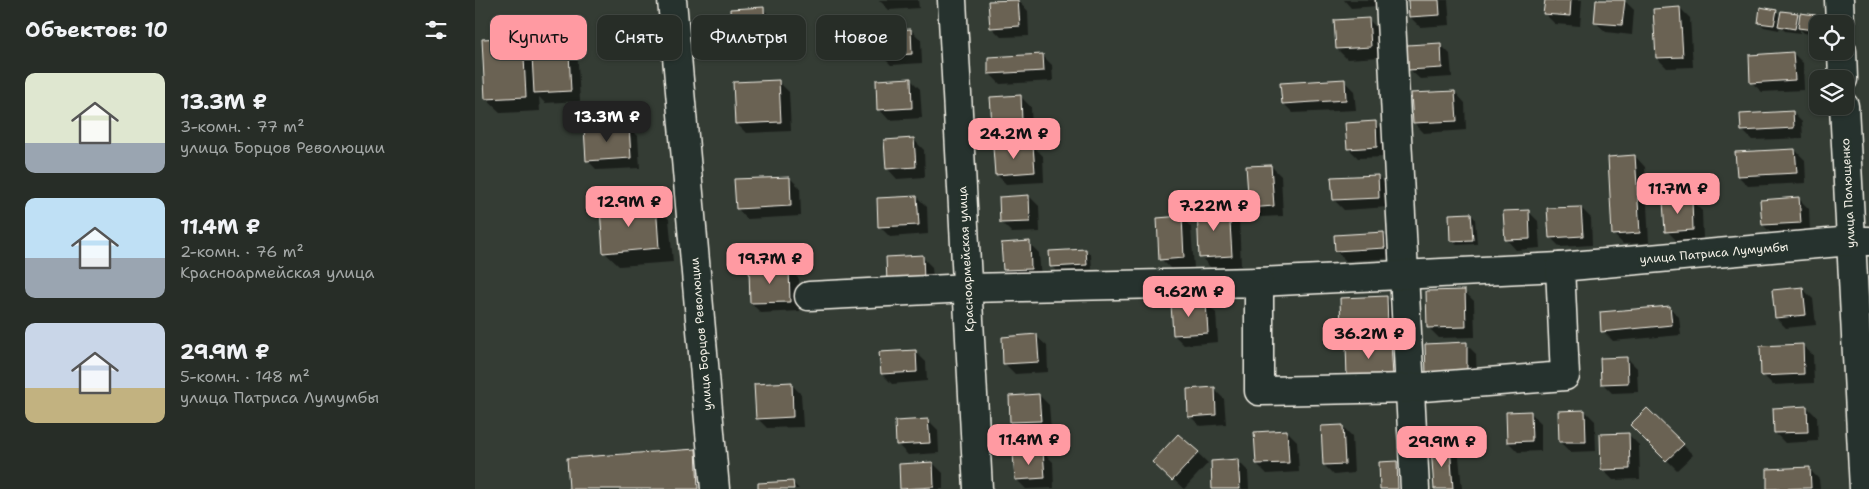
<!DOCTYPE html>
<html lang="ru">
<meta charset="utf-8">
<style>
body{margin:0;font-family:"Shantell Sans",sans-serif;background:#2f352f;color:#f1f3f6;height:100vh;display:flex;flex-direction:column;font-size:19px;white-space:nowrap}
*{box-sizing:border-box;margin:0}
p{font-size:16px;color:#a4a8a7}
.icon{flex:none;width:28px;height:28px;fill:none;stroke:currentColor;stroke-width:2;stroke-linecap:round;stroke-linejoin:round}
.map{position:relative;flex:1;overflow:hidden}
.side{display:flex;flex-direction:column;background:#272d27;width:475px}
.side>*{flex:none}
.guide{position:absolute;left:15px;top:15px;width:475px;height:45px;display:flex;gap:10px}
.fabs{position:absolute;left:1334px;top:15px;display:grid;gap:10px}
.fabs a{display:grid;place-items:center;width:45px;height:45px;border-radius:10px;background:#272d27;box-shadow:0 1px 4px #0004,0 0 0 1px #434944;font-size:25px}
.price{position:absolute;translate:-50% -42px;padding:0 11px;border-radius:10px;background:#ff9aa2;color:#111;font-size:16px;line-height:32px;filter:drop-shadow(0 1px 2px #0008)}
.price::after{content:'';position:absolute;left:50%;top:30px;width:15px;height:11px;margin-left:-8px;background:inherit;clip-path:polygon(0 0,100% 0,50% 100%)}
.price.current{background:#222;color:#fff}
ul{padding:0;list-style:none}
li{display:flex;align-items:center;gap:15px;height:125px;padding:0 25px}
li span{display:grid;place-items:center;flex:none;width:140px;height:100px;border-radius:10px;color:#555}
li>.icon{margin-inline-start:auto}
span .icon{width:60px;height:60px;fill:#fffc;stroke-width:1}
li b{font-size:21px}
h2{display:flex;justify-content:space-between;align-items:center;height:60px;padding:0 25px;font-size:21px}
.tag{padding:0 18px;border-radius:10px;background:#272d27;box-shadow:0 1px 4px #0004,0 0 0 1px #434944;font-size:18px;line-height:45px}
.tag.current{background:#ff9aa2;color:#111}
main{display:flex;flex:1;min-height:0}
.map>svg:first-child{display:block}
.shadow{fill:#0007}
.building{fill:#6a6252;stroke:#f4f1e8}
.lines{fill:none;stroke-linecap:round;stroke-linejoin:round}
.minor-casing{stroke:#f4f1e8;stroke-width:31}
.minor{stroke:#26332d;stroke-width:28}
.labels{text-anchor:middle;stroke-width:5;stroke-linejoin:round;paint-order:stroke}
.street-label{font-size:12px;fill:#f4f1e8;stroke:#26332d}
</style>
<main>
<section class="side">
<h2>Объектов: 10<svg class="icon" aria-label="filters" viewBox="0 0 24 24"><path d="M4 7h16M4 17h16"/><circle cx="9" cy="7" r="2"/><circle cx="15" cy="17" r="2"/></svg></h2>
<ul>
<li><span style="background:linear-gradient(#dfe7d0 70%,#9aa5b1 0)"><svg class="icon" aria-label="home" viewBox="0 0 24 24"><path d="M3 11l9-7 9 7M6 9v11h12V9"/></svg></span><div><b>13.3M ₽</b><p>3-комн. · 77 m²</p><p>улица Борцов Революции</p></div></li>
<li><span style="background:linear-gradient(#bfe0f5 60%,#9aa5b1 0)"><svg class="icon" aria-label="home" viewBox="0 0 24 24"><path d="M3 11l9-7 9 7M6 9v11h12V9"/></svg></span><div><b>11.4M ₽</b><p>2-комн. · 76 m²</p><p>Красноармейская улица</p></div></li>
<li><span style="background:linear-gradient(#c9d6e8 65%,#c2b280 0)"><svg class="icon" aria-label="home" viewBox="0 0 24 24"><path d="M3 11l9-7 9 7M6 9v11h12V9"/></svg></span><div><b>29.9M ₽</b><p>5-комн. · 148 m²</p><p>улица Патриса Лумумбы</p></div></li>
</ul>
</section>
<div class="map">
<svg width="1394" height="489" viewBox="0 0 1394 489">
<rect width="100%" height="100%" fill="#343c34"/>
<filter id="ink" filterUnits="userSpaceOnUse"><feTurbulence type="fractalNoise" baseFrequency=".02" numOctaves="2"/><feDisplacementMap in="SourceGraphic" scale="10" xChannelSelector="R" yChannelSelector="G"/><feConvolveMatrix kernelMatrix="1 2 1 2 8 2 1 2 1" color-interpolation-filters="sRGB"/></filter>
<g filter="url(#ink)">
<g class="shadow">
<path d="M404,0H443L444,8L414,10Z"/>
<path d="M543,0L553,11L554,36L526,37L516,27Z"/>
<path d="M869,0H903V6L876,8Z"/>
<path d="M934,0H973L975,25L945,27L935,17Z"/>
<path d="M1071,0H1107L1105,26L1080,24L1070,14Z"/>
<path d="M1122,0H1149L1159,10L1157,35L1131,32L1120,22Z"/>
<path d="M1205,8L1215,18L1218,67L1192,68L1182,58Z"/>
<path d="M288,9L298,19L299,44L267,46L257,36Z"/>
<path d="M1301,11L1306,16L1322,14L1325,18L1341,16L1346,21L1345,24H1342V35L1329,33L1325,29V33L1310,31L1305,26L1304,30L1289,27L1284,22Z"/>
<path d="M893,19L903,29L905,57L872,59L862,49Z"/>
<path d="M436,30L446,40L447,63L416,65L406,55Z"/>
<path d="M92,36L102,46L105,101L70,103L64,97L65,111L26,113L11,99L48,38L58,48Z"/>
<path d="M965,44L975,54L977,77L945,79L934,69Z"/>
<path d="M1318,53L1328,63L1329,90L1287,92L1276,82Z"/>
<path d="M567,55L577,65L578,81L525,84L515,74Z"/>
<path d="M435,79L445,89L447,118L414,120L404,109Z"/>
<path d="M869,81L879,91L881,110L818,113L808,103Z"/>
<path d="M304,82L314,92L316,131L271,133L261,123Z"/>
<path d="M980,92L990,103L991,130L949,133L939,123Z"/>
<path d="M546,97L556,107L557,132L528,133L518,123Z"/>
<path d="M1317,112L1327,122L1328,138L1277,140L1267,130Z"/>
<path d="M900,122L910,132L912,157L883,158L873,148Z"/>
<path d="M153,126L163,136L165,168L122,170L112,160Z"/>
<path d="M439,140L449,150L450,177L422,179L412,168Z"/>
<path d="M558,146L568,156L569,182L531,184L521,174Z"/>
<path d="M1320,150L1330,160L1331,183L1273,186L1263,176Z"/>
<path d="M1160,156L1170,167L1174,243L1148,244L1138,234Z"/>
<path d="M796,166L806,176L808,216L785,217L775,207Z"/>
<path d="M903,176L913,186L914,207L869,210L859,200Z"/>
<path d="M315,178L325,188L326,216L272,219L262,208Z"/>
<path d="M554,196L564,206L565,232L537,233L527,223Z"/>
<path d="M442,197L452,207L453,234L415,237L405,227Z"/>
<path d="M1324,199L1334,209L1335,233L1298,235L1288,225Z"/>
<path d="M1217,201L1227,211L1228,240L1202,241L1192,231Z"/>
<path d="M180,205L194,219L198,262L144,266L129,252Z"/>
<path d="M754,207L764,217L766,266L736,268L726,257Z"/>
<path d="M1106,208L1116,218L1117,245L1085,247L1075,237Z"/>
<path d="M1053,211L1063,221L1065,248L1041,250L1031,239Z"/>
<path d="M996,214L1000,219L1002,244L982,245L977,241Z"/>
<path d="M706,217L716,227L719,268L696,269L686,259Z"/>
<path d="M908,233L918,243L919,258L871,261L861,251Z"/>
<path d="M554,243L564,253L566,278L539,280L529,270Z"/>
<path d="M611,250L616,255L617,269L581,271L576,266Z"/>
<path d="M447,257L457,267L459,290L413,282Z"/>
<path d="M313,269L324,279L325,311L286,313L276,303Z"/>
<path d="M1328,289L1338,299L1341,325L1311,328L1301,318Z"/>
<path d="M989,291L999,301L1000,337L964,338L954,328Z"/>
<path d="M911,297L921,307L922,340L877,341L867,331Z"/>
<path d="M731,303L741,313L743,342L709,345L699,335Z"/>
<path d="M1194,307L1204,317L1206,335L1138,341L1128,331Z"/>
<path d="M561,336L572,346L573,372L540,374L530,364L528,338Z"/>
<path d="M916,344L926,354L927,387L883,388Z"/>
<path d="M991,344L1001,354L1002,382L952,373Z"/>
<path d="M1327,345L1338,355L1339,383L1298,385L1288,375Z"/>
<path d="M441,352L451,362L452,381L417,384L407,374Z"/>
<path d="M1152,358L1162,368L1163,392L1137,393L1127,383Z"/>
<path d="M316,384L326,394L328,427L292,428L282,418Z"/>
<path d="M739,389L749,399L751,424L725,426L715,416Z"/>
<path d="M564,395L574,405L576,430L546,432L536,422Z"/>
<path d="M1332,407L1342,417L1343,441L1310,443L1300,433Z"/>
<path d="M1172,409L1218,455L1202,470L1157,425Z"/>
<path d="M1110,411L1120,421L1121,451L1095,452L1085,442Z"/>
<path d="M1055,412L1066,423V451L1043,452L1033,442Z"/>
<path d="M453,420L463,430L464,453L433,455L423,445Z"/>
<path d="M867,426L877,436L879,473L859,475L849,465Z"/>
<path d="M812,431L822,441L824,472L792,474L782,464Z"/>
<path d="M704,435L733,463L709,489L679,462Z"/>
<path d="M1154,435L1164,445L1165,479L1138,480L1128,470Z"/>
<path d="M974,447L984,457L987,489H960Z"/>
<path d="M220,450L238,468L239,489H96Z"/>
<path d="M568,452L578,462L579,488L551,489L541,479Z"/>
<path d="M763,461L773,471L774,489H739Z"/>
<path d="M921,462L931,472L932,489H906Z"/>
<path d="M458,463L468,473V489H426Z"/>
<path d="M1334,469L1344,479L1345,489H1294L1293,471Z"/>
<path d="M318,483L324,489H284Z"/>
</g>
<g class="building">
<path d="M543,0L545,26L515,28L513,1Z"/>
<path d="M933,0H964L965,15L934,17Z"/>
<path d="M1070,0H1096L1095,16L1068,14Z"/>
<path d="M1121,0H1150L1147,25L1119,23Z"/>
<path d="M289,7L290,34L256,36L255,9Z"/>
<path d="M1205,7L1208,57L1181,58L1178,9Z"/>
<path d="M1285,7L1302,10L1299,25L1283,23Z"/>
<path d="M1306,11L1323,13L1320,29L1303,26Z"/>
<path d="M1325,13L1341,15L1339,30L1323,28Z"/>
<path d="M894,18L896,47L861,49L859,20Z"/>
<path d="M436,29L437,54L404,56L403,31Z"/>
<path d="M93,34L96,91L59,93L56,36Z"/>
<path d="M48,37L51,97L10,99L7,39Z"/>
<path d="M966,43L967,68L933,70L932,45Z"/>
<path d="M1318,52L1320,80L1275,83L1274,55Z"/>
<path d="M568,54L569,71L513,74V57Z"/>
<path d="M436,78L437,108L402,110L401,80Z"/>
<path d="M870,79L871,100L807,104L805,83Z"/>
<path d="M304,80L306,122L260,124L258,82Z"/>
<path d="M980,91L982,121L938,123L936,93Z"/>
<path d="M546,95L547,122L517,124L515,97Z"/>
<path d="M1318,111L1319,128L1266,131L1265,114Z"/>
<path d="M901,121L902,147L872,149L870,123Z"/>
<path d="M154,125L156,158L111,161L109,127Z"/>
<path d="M439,138L441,167L411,169L409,140Z"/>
<path d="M558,145L560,172L520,175L518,147Z"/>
<path d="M1320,149L1322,173L1262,176L1260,152Z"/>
<path d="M1160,155L1165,233L1137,235L1133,157Z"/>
<path d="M796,165L799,206L774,208L771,166Z"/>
<path d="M903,175L904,198L858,200L856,177Z"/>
<path d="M315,177L316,206L261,209L259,179Z"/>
<path d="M554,195L555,222L525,223L524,197Z"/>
<path d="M442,196L444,225L403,227L402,198Z"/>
<path d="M1324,197L1326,223L1287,225L1285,200Z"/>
<path d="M1217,199L1218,230L1190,232L1188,201Z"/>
<path d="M181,204L184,248L128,253L125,208Z"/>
<path d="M754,206L757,256L724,258L722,208Z"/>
<path d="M1106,207L1108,236L1074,238L1072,208Z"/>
<path d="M1054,210L1055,239L1030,240L1028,211Z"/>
<path d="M996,213L998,240L975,241L974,214Z"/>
<path d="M707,216L709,258L684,260L682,218Z"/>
<path d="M909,232L910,248L860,251L859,235Z"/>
<path d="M555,241L556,269L528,270L526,243Z"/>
<path d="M611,249L612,265L575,267L574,251Z"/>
<path d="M448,255L449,281L412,283L411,257Z"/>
<path d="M314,267L315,302L275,303L274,269Z"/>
<path d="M1328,287L1331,315L1300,318L1297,290Z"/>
<path d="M990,290L991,327L952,328L951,291Z"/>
<path d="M912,296L913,330L866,332L865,298Z"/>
<path d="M731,302L733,333L698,335L696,304Z"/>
<path d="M1195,306L1197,325L1126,332L1125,312Z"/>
<path d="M562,334L564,362L528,364L527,337Z"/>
<path d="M916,342L918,377L872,378L871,344Z"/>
<path d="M992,342V372L951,374L950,344Z"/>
<path d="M1328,344L1329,374L1286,376L1285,346Z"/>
<path d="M441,350L442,372L406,374L404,352Z"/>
<path d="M1152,357L1153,383L1126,384L1125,358Z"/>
<path d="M317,382L318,417L281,419L279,384Z"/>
<path d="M740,387L741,415L713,417L712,389Z"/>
<path d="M564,394L566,421L535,422L534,396Z"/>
<path d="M1332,406L1333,432L1299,433L1298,408Z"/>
<path d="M1172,408L1209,444L1191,461L1155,425Z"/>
<path d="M1110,410L1111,442H1084L1083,411Z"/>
<path d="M1056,411L1057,441L1032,442L1031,412Z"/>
<path d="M453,419L455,443L421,445L420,421Z"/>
<path d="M868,425L870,464L848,465L846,426Z"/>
<path d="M812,430L814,463L781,464L779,432Z"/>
<path d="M1154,433L1155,469L1126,470L1125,434Z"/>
<path d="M703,434L724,452L697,481L677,462Z"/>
<path d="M975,446L978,489H959L956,447Z"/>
<path d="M221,449L223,489H94L92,458Z"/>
<path d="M568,451L570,478L540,480L538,453Z"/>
<path d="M763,459L765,489H737L736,461Z"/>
<path d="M922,461L923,489H905L904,462Z"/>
<path d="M458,462L459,487L425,489L424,464Z"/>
<path d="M1335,467L1336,488L1292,489V469Z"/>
<path d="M318,481L319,489H283V483Z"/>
</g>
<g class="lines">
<defs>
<g id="minor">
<path d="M197,0L240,489"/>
<path d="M477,0L503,489"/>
<path d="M915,0L940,489"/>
<path d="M1364,0L1365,24"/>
<path d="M1367,51L1368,79"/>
<path d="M1369,106L1389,489"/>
<path d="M784,282L1085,267"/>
<path d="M334,296L493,288L784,282V391L935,388L1090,376L1085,267L1376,241H1394"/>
</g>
</defs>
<use href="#minor" class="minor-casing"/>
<use href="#minor" class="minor"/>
</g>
</g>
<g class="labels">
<g class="street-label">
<text transform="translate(1373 193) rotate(-93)" y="4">улица Полющенко</text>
<text transform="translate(1239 253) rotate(-5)" y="4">улица Патриса Лумумбы</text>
<text transform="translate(491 259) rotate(-93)" y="4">Красноармейская улица</text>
<text transform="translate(226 334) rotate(-95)" y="4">улица Борцов Революции</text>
</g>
</g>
</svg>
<div class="fabs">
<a><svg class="icon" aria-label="locate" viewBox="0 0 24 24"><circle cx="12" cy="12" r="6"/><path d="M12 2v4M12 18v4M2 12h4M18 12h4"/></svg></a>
<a><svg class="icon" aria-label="layers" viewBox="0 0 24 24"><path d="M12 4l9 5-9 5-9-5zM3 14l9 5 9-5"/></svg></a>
</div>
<b class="price current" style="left:132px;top:143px">13.3M ₽</b>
<b class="price" style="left:539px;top:160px">24.2M ₽</b>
<b class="price" style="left:1203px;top:215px">11.7M ₽</b>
<b class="price" style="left:154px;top:228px">12.9M ₽</b>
<b class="price" style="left:739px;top:232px">7.22M ₽</b>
<b class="price" style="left:295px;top:285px">19.7M ₽</b>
<b class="price" style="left:714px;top:318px">9.62M ₽</b>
<b class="price" style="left:894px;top:360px">36.2M ₽</b>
<b class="price" style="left:554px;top:466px">11.4M ₽</b>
<b class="price" style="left:967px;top:468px">29.9M ₽</b>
<div class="guide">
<a class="tag current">Купить</a>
<a class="tag">Снять</a>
<a class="tag">Фильтры</a>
<a class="tag">Новое</a>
</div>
</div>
</main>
